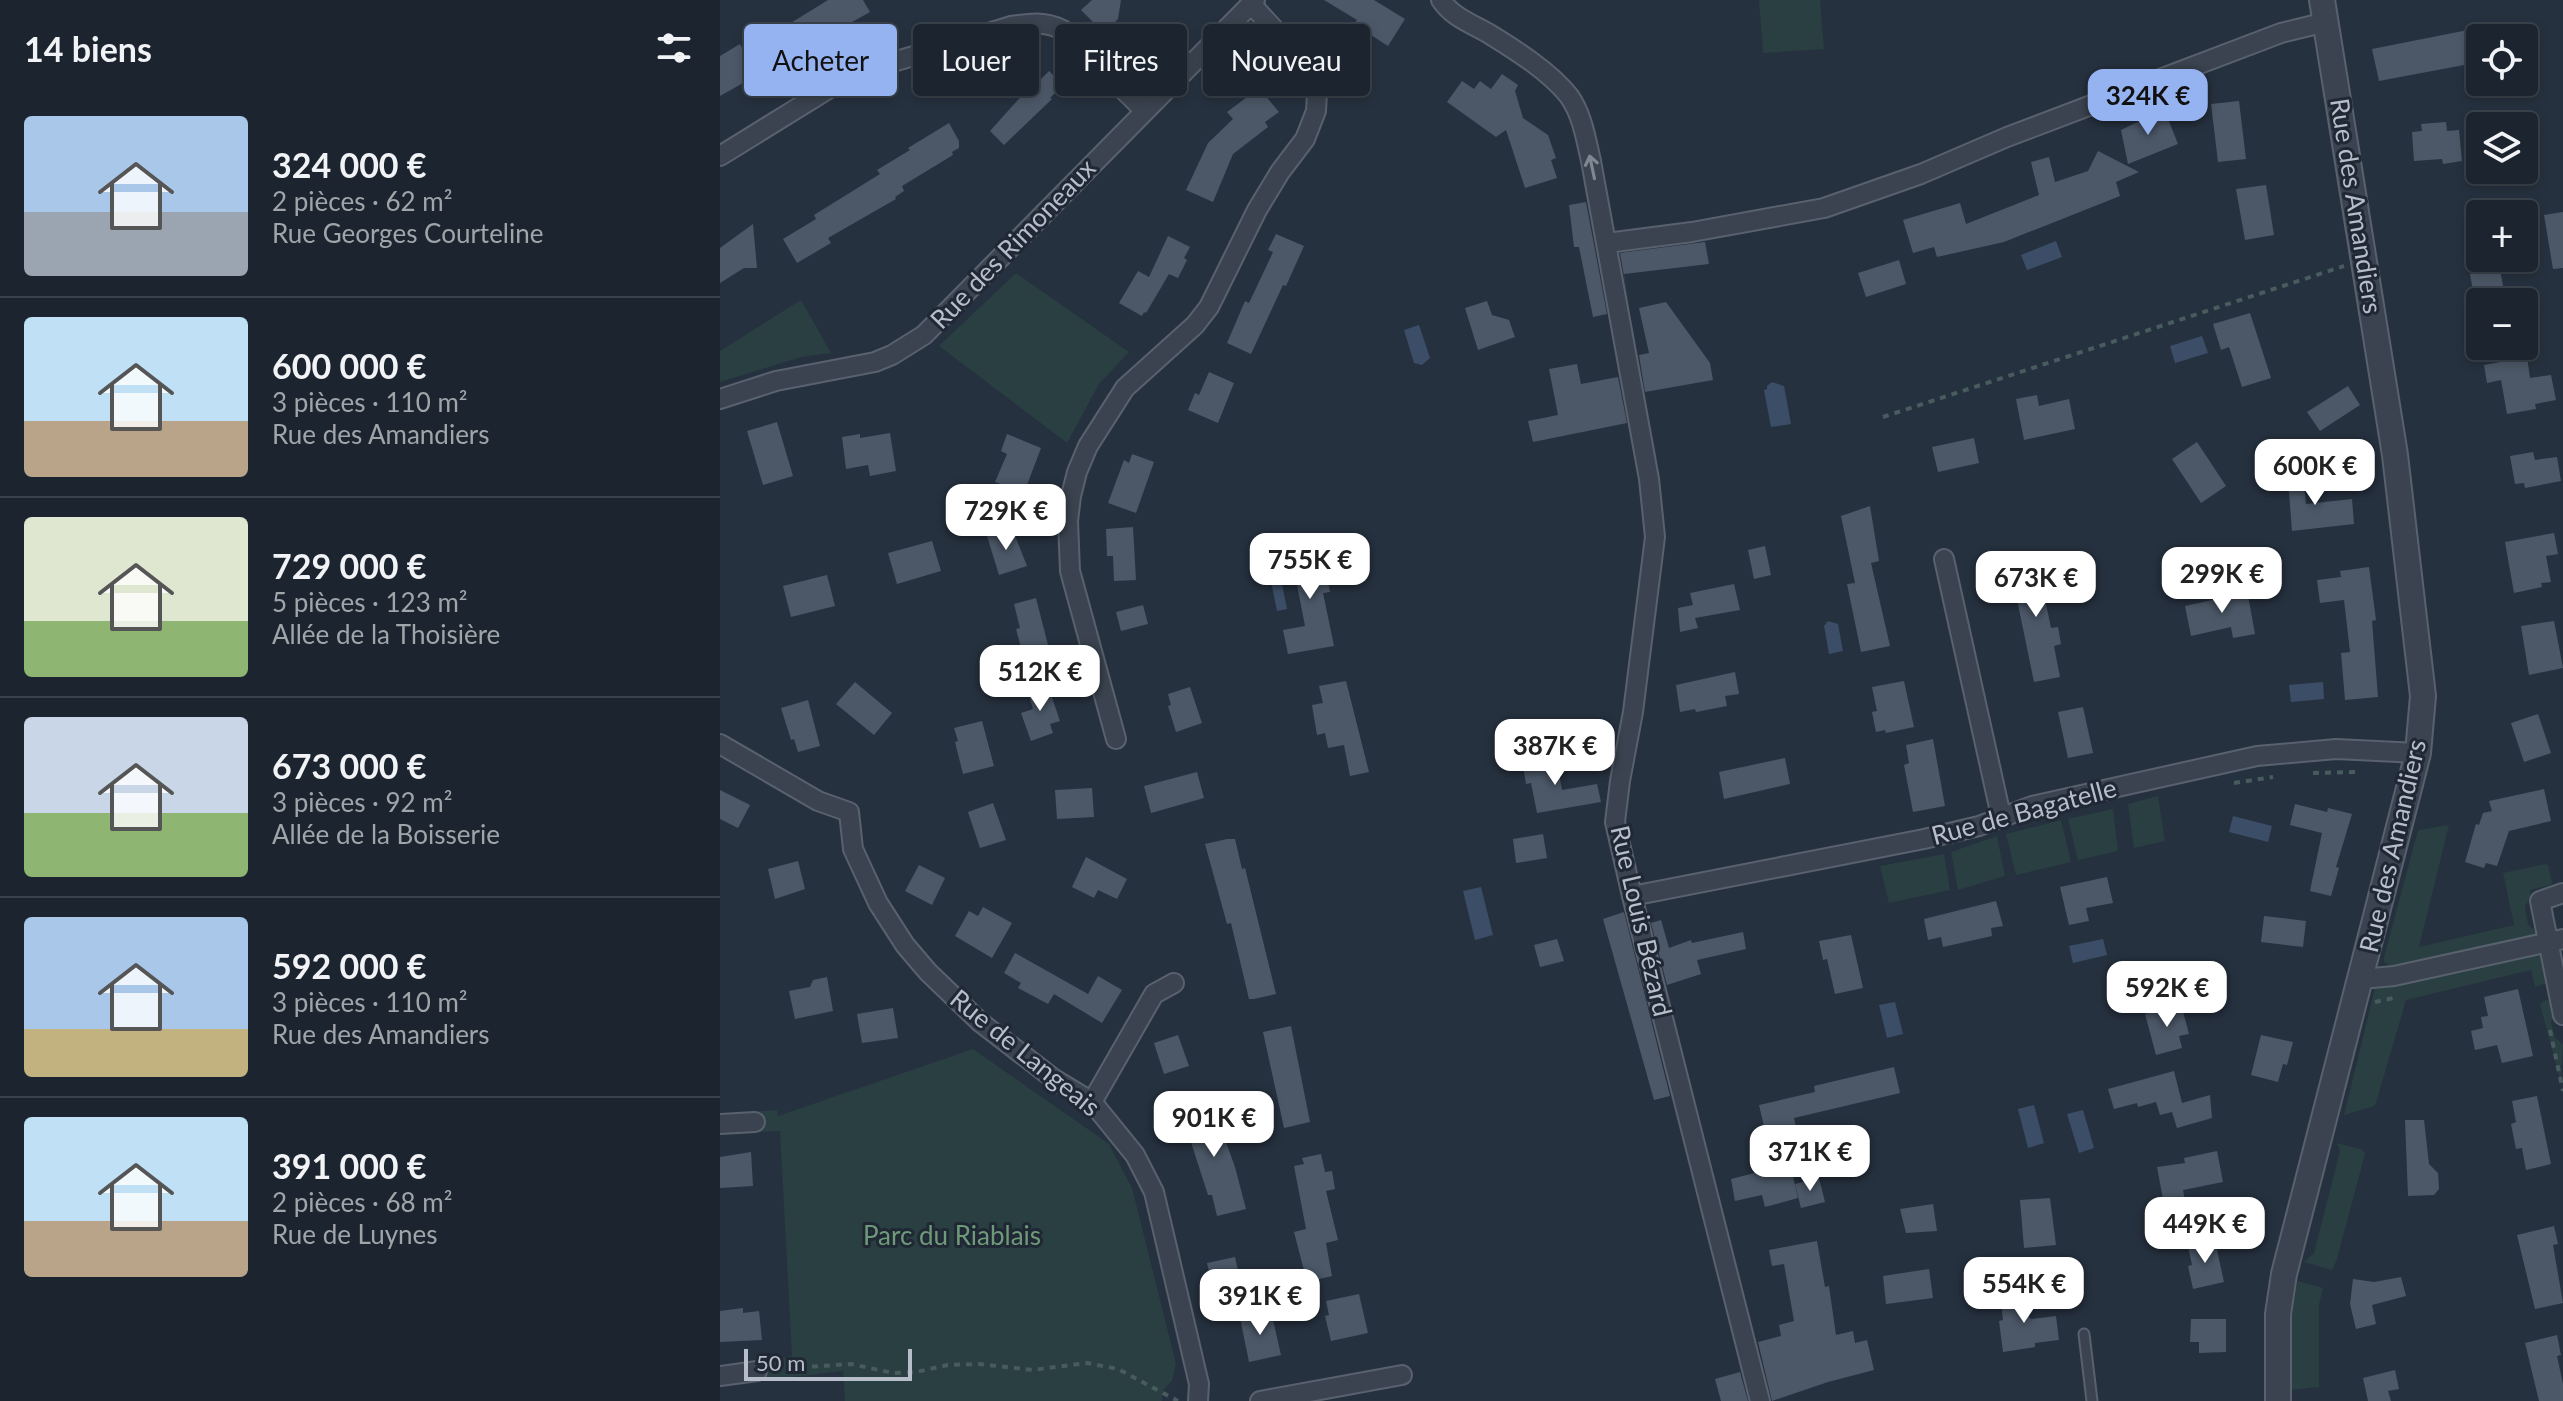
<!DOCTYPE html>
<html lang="fr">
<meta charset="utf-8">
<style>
body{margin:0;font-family:Lato,sans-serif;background:#29313b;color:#f1f3f6;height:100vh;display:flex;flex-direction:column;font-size:30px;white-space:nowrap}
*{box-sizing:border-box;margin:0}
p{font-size:26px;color:#a0a5aa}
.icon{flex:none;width:44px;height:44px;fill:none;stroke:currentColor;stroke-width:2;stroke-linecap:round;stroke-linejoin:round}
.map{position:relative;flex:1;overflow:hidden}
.side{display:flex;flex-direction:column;background:#1c252f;width:720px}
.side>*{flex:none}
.top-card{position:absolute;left:24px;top:24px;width:760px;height:72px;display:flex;gap:16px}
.buttons{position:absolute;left:1746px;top:24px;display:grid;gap:16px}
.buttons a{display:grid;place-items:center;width:72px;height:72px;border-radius:8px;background:#1c252f;box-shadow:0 4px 12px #0003,0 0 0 2px #3a424b;font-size:40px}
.scale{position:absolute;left:24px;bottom:20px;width:168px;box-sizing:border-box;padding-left:8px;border:4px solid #b7beca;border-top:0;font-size:22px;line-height:28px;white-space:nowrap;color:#b7beca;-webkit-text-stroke:6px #1f2834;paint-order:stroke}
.price{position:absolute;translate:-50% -68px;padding:0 18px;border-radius:16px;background:#fff;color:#222;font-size:26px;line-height:52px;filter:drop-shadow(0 2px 4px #0008)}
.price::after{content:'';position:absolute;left:50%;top:48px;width:24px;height:18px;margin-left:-12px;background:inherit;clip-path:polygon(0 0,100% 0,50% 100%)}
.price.current{background:#95b2f1;color:#111}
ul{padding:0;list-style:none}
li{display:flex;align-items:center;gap:24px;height:200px;padding:0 24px}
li+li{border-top:2px solid #3a424b}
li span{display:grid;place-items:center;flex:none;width:224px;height:160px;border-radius:8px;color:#555}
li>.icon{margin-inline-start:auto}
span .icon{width:96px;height:96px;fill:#fffc;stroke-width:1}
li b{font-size:34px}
h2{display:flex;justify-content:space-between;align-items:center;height:96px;padding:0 24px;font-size:34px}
.pill{padding:0 28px;border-radius:8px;background:#1c252f;box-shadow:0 4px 12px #0003,0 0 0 2px #3a424b;font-size:28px;line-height:72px}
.pill.current{background:#95b2f1;color:#111}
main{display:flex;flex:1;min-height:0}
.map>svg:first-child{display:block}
.green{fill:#293f41}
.water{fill:#3c4e67}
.building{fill:#4c5868}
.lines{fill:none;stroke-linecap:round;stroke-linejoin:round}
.service-casing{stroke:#58616d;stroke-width:13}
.minor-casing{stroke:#58616d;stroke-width:22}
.tertiary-casing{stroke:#58616d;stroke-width:28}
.path{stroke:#485c5f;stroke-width:4;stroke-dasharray:6 6;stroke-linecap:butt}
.service{stroke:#3a434f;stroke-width:9}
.minor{stroke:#3a434f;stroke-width:18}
.tertiary{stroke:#3a434f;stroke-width:24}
.oneway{stroke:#7f8793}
.labels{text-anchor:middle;stroke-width:6;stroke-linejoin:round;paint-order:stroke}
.street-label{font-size:26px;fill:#b7beca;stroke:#1f2834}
.park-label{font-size:26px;fill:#6f9a79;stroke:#1f2834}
</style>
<main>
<section class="side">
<h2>14 biens<svg class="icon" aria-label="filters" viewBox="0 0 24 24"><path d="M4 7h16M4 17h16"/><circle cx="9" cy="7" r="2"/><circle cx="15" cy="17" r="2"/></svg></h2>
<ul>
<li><span style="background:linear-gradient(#a9c7e8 60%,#9aa5b1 0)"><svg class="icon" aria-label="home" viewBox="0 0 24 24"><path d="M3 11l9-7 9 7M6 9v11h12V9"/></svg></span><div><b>324 000 €</b><p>2 pièces · 62 m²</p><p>Rue Georges Courteline</p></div></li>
<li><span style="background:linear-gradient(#bfe0f5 65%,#b9a48a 0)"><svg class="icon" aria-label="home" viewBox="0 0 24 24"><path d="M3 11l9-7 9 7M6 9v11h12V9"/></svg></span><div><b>600 000 €</b><p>3 pièces · 110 m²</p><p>Rue des Amandiers</p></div></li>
<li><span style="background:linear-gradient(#dfe7d0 65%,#8fb573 0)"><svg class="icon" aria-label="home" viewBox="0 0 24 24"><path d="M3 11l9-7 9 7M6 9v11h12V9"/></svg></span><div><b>729 000 €</b><p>5 pièces · 123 m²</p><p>Allée de la Thoisière</p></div></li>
<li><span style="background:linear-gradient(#c9d6e8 60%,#8fb573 0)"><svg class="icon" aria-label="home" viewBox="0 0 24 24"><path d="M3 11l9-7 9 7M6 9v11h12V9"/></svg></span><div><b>673 000 €</b><p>3 pièces · 92 m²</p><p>Allée de la Boisserie</p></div></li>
<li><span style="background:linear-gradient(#a9c7e8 70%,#c2b280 0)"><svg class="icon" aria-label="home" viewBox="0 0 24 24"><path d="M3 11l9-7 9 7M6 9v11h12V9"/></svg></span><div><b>592 000 €</b><p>3 pièces · 110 m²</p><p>Rue des Amandiers</p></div></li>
<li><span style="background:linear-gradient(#bfe0f5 65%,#b9a48a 0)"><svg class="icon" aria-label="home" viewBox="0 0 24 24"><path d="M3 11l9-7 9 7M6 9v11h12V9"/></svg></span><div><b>391 000 €</b><p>2 pièces · 68 m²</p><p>Rue de Luynes</p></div></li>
</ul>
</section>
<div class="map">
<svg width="1843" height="1401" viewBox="0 0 1843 1401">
<rect width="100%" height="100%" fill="#26313f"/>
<g class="green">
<path d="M1039,0H1100L1104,49L1043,53Z"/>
<path d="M296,273L409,352L379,384L347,443L219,346Z"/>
<path d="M81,300L111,353L81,357L0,382V351Z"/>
<path d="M1438,796L1445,841L1414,848L1408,804Z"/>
<path d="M1393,809L1398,851L1358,860L1348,819Z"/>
<path d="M1341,820L1351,862L1296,875L1286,834Z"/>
<path d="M1729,825L1699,947L1794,925L1783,873L1825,864L1828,865L1832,882L1830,885L1810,890L1811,898L1805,906L1808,924L1820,935L1675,969L1664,962V957L1698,830Z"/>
<path d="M1277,836L1285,876L1238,890L1231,852Z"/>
<path d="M1224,854L1230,890L1169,903L1160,866Z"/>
<path d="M1821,951L1825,955L1831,982L1815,987L1811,970L1686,1000L1656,1103L1654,1106L1624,1115L1655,988Z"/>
<path d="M1826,1000L1835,1001L1838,1013L1831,1022L1835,1038L1843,1044L1841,1083L1820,1004Z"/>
<path d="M253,1049L389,1144L412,1188L456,1364L452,1381L443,1390L442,1401H125L123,1371L28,1382L26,1362L72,1356L60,1131L15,1133L14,1113L57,1110L58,1116Z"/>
<path d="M1617,1143L1643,1150L1645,1154L1617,1259L1612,1270L1584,1262L1594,1253L1620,1151Z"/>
<path d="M1578,1281L1603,1288L1599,1305V1387L1572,1390L1570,1319Z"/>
</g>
<g class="water">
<path d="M1336,241L1342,257L1307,270L1301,255Z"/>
<path d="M699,325L710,358L702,365L694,363L684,330Z"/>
<path d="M1482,336L1488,353L1455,363L1450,346Z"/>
<path d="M1052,382L1064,386L1071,424L1051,427L1044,390L1047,389V386Z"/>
<path d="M555,550L567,609L557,611L545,552Z"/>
<path d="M1108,621L1118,624L1123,651L1109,654L1104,626Z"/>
<path d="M1603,682L1604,699L1571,702L1569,685Z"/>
<path d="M1513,816L1552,826L1548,842L1509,832Z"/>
<path d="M761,887L773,935L755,940L743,891Z"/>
<path d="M1383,939L1387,955L1353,963L1349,946Z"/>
<path d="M1175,1002L1183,1034L1167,1038L1159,1005Z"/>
<path d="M1314,1105L1324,1143L1308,1148L1298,1109Z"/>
<path d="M1363,1110L1374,1148L1359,1153L1347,1114Z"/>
</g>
<g class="building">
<path d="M108,0H143L150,12L0,96V56L20,44L24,52Z"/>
<path d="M372,0H401L398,19L384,33L361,10Z"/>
<path d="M604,0H654L685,19L668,46L634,24L637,20Z"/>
<path d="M1753,29L1760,62L1659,81L1652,49Z"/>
<path d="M329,71L343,85L330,98L332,99L284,145L270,131L314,82L316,84Z"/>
<path d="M782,74L798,85L795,91L803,118L828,135L836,158L831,160L837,178L805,188L786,130L776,137L727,102L742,81L754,89L760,81L771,89Z"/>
<path d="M539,88L559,112L545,122L548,127L513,154L493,202L466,190L488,143L513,119L507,112Z"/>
<path d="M1519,101L1526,159L1498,162L1491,104Z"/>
<path d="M1444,109L1458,144L1408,164L1401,130Z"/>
<path d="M1726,122L1727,131L1739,130L1742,161L1723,164L1722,159L1694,161L1692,132L1702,131L1701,124Z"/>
<path d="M229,123L239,141V148L232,152L233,155L182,186L184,191L175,197L176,199L108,238L111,243L77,263L63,239L96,219L94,215L160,174L157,170L190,150L188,148Z"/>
<path d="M1378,151L1419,172L1396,182L1400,196L1284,242L1217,257L1214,247L1193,253L1183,220L1240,203L1246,224L1319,195L1311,162L1329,157L1335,182L1368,171Z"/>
<path d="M1546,185L1554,235L1525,240L1516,189Z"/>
<path d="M866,202L887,314L873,317L859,247H854L849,205Z"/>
<path d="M1843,212V268L1833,269L1824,215Z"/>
<path d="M33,224L37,268H24L0,283V248Z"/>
<path d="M556,234L584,246L566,286L563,285L531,354L507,343L525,301L529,303L553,252L548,250Z"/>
<path d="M448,236L470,247L464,258L467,260L458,278L449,274L426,313L424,312L422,316L399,303L418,271L429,277Z"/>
<path d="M985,242L989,264L904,274L910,310L900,253Z"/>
<path d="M1179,260L1186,284L1146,297L1138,273Z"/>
<path d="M1780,269L1786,302H1755L1750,274Z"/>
<path d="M767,301L772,315L789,320L795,337L758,350L745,308Z"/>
<path d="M946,302L990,363L993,380L925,392L919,355L929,353L919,308Z"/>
<path d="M1530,313L1551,378L1522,387L1509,347L1501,350L1493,324Z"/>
<path d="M1807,357L1810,378L1831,375L1836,400L1815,404L1816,409L1787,414L1781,380L1767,383L1764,365Z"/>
<path d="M857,364L861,384L898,377L907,423L813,442L808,421L838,415L829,369Z"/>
<path d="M489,372L514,383L498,423L468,410L475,393L479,395Z"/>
<path d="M1628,386L1640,405L1600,431L1587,412Z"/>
<path d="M1317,395L1319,406L1349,399L1355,429L1304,440L1296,399Z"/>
<path d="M57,422L73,476L43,485L27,431Z"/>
<path d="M170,433L176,471L150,476L148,465L126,469L122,437L140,434V438Z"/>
<path d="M287,434L321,448L304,493L275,482L287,454L281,451Z"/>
<path d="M1254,438L1259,463L1218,472L1212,447Z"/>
<path d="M1477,442L1506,486L1481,503L1452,459Z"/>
<path d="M1813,452L1815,460L1837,457L1841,481L1805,488L1804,483L1795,484L1790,456Z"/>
<path d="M412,454L434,462L416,513L388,503L404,460L409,463Z"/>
<path d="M1582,466L1586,504L1632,499L1634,524L1572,531L1567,467Z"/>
<path d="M1150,506L1159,561L1151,563L1170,646L1141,652L1127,584L1135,583L1121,516Z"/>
<path d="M413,527L416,580L394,581L393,556H387L386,529Z"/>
<path d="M292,528L307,566L279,575L267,536Z"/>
<path d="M1834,533L1838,554L1826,556L1831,582L1821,583L1822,587L1794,593L1785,542Z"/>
<path d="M212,541L221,571L177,584L168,553Z"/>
<path d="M601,543L610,592L603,593L614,646L568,654L563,630L585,626L570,549Z"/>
<path d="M1045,546L1051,575L1034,579L1028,550Z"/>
<path d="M1316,556L1331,628L1338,627L1341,644L1334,646L1340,677L1314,682L1289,561Z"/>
<path d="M1649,567L1656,620L1652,621L1658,697L1625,700L1621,653L1630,652L1624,600L1600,603L1597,580L1621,577L1620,571Z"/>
<path d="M107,575L115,606L71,617L63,586Z"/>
<path d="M1014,584L1020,610L975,618L978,628L960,632L958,608L973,605L970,593Z"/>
<path d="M1527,590L1535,634L1513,638L1511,627L1471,636L1465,606L1506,597L1505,593Z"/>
<path d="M316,598L329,649L303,655L296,629L300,628L294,604Z"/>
<path d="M423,605L428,624L401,631L396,612Z"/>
<path d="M1834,621L1843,668L1809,675L1801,626Z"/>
<path d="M1015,672L1019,694L1005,696L1007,706L976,712L975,709L960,712L956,685Z"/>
<path d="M626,681L649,772L630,776L624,745L608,748L605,733L597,735L592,705L603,703L599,686Z"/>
<path d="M1184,681L1194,727L1166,733L1165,730L1156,732L1152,712L1157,711L1152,687Z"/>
<path d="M135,682L172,713L154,735L116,704Z"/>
<path d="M327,683L340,721L330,724L333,733L311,741L301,713L313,709L307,690Z"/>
<path d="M470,687L482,723L456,732L448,706L451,705L448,694Z"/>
<path d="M88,700L100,746L78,752L74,739L71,740L61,708Z"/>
<path d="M1363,707L1373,753L1348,758L1338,712Z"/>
<path d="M1818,714L1831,753L1804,762L1791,723Z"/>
<path d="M262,721L274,766L243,774L235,742L238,741L234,728Z"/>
<path d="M1213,739L1225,806L1193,812L1184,765L1189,763L1186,745Z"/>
<path d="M836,755L842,790L877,784L881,802L817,813L811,783L806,784L802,760Z"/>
<path d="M1065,758L1070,784L1004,799L999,772Z"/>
<path d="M477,772L484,798L431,813L424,786Z"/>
<path d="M372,788L374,817L337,819L335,790Z"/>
<path d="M1824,789L1831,821L1789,831L1777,866L1766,863L1764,868L1745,862L1756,824L1759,825L1763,813L1772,811L1769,801Z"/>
<path d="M0,790L30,805L18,828L0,819Z"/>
<path d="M273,803L286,840L260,848L248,812Z"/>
<path d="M1575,804L1607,812L1608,808L1632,814L1616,867L1619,868L1611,896L1590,891L1602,833L1570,825Z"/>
<path d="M823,834L827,858L796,863L793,839Z"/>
<path d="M507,839H515L522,869L525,868L556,994L534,999H529L511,923L507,924L485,844Z"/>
<path d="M366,857L407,879L397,899L378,890L374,898L352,887Z"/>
<path d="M78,861L85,889L55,899L48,869Z"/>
<path d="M199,865L225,878L212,905L185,891Z"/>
<path d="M1387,877L1393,903L1366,908L1369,921L1349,925L1340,887Z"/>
<path d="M1276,901L1283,926L1271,928L1272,936L1223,947L1221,937L1208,940L1204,919Z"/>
<path d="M263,907L292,923L272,958L235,936L249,911L258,916Z"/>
<path d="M904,912L950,1096L934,1100L883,919Z"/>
<path d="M1544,916L1586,921L1583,947L1541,942Z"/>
<path d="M941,920L949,948L971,940L972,943L1023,932L1026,949L977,960L981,974L947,985L931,923Z"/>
<path d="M1131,935L1143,988L1115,994L1107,959L1103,960L1099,941Z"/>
<path d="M837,939L844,961L820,967L814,945Z"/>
<path d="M295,953L368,994L378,976L402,990L382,1023L334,994L328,1004L298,988L301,983L284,973Z"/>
<path d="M107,977L113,1011L75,1019L69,991L90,987L93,980Z"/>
<path d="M1798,989L1813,1056L1782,1063L1777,1045L1755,1050L1751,1031L1763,1028L1761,1017L1768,1016L1764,997Z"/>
<path d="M1461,1004L1469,1034L1459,1036L1462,1048L1436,1055L1425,1014Z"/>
<path d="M173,1008L178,1038L142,1043L137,1014Z"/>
<path d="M571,1026L590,1122L564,1128L543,1032Z"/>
<path d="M458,1035L469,1066L444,1074L434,1043Z"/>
<path d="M1541,1035L1573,1042L1567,1065L1563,1064L1558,1082L1531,1075Z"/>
<path d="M1174,1067L1180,1093L1074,1118L1076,1128L1046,1135L1039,1105L1095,1092L1094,1086Z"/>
<path d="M1454,1071L1462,1103L1490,1095L1492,1118L1457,1128L1452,1112L1440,1115L1436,1102L1418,1107L1417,1103L1394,1109L1388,1089Z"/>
<path d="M1817,1096L1831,1164L1806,1170L1802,1148L1796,1149L1791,1124L1796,1122L1792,1101Z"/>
<path d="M491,1101L515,1167L526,1209L497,1216L492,1195H488L461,1111Z"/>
<path d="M1685,1120H1704L1709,1164L1718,1173L1719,1189L1714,1195L1688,1196Z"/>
<path d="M1497,1151L1503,1182L1463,1190L1466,1206L1445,1210L1437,1167L1465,1163L1464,1158Z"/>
<path d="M31,1152L33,1186L0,1188V1157Z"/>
<path d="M601,1154L605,1172L612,1171L615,1189L606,1191L618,1240L606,1243L612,1276L587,1282L574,1232L586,1229L574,1166L584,1164L582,1158Z"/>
<path d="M1070,1164L1078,1198L1045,1207L1042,1195L1015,1201L1011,1179Z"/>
<path d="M1099,1178L1105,1202L1081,1208L1075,1184Z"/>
<path d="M1330,1198L1336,1245L1304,1248L1300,1200Z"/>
<path d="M1213,1204L1217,1231L1186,1233L1180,1209Z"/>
<path d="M1834,1226L1838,1244L1833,1245L1843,1303L1815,1309L1797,1235Z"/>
<path d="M1097,1241L1105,1287L1109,1286L1116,1335L1133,1331L1135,1343L1147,1340L1154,1370L1108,1382L1052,1401L1038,1342L1061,1336L1059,1325L1074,1321L1064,1264L1052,1266L1049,1250Z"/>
<path d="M1495,1241L1504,1282L1473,1289L1468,1266L1472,1265L1468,1246Z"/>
<path d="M515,1257L523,1293L495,1299L487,1263Z"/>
<path d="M1209,1269L1213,1298L1166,1304L1163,1276Z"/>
<path d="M1681,1277L1686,1296L1652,1305L1656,1324L1636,1329L1630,1304L1633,1279L1654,1282Z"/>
<path d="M1305,1292L1309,1317L1311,1319L1336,1316L1339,1340L1315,1343V1347L1283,1352L1279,1321L1283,1320L1280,1296Z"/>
<path d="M639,1294L648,1333L611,1341L605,1316L609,1315L606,1301Z"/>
<path d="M23,1308V1313L39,1311L42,1340L0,1342V1311Z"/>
<path d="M551,1311L561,1355L529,1362L520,1318Z"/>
<path d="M1471,1319H1506V1352L1479,1353V1342H1470Z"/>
<path d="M1837,1335L1841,1355L1837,1356L1843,1384V1401H1819L1805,1343Z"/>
<path d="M1675,1370L1679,1389L1668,1391L1671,1401H1648L1643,1378Z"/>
<path d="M1020,1372L1028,1401H1001L995,1379Z"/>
</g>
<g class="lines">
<defs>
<path id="service" d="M1364,1334L1372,1401"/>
<g id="minor">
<path d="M721,0C733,18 753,24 771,35C797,51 830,72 849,96C862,114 866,139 871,161L929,479L935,537L913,712L900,781L895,822L912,896L1040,1401"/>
<path d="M0,156L131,75L291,26C311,23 325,21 343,30L424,110"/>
<path d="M887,243L972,232L1104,208L1201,174L1287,137L1561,33L1606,22"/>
<path d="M0,399L56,381L155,362L172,355L204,335L535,0"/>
<path d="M1224,559L1281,816"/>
<path d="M396,739L350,571L348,521L351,496L357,472L368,446L405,388L475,325L489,307L537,210L560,172L585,139L596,111L597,93L588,66L531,4"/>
<path d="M0,744L98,801L129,812L133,849L158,903L185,945L208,972L260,1022L334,1079L372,1102L415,1155L434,1192L479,1384L478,1401"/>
<path d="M1843,893L1820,901L1843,1015"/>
<path d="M912,896L1204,839L1259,826L1312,806L1537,756L1616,749L1698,753"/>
<path d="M1642,979L1674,976L1843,939"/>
<path d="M372,1102L434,994L454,983"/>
<path d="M0,1124L35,1122"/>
<path d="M0,1376L37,1371"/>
<path d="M540,1401L682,1375"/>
</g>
<path id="tertiary" d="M1558,1401V1314L1564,1274L1698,753L1703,696L1675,455L1602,0"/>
</defs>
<use href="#service" class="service-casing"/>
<use href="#minor" class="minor-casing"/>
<use href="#tertiary" class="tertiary-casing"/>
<g class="path">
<path d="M1163,417L1624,266"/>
<path d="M1593,773L1637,772"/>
<path d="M1514,783L1553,777"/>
<path d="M1655,1002L1674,998"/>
<path d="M1830,1030L1843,1091"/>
<path d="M56,1369L131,1364L173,1373L196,1372L228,1365L259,1364L313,1370L367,1363L398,1369L458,1401"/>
</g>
<use href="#service" class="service"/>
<use href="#minor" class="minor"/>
<use href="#tertiary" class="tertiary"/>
</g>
<defs><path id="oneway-shaft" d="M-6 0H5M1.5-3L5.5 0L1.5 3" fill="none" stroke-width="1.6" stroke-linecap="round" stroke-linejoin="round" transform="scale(2)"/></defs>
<use class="oneway" href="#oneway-shaft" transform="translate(872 167) rotate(-102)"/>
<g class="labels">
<g class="street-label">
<text transform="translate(1636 206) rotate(81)" y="9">Rue des Amandiers</text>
<text transform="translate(293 244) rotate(-46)" y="9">Rue des Rimoneaux</text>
<text transform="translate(1304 812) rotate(-15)" y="9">Rue de Bagatelle</text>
<text transform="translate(1673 846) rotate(-77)" y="9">Rue des Amandiers</text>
<text transform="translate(921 921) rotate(77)" y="9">Rue Louis Bézard</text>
<text transform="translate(305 1053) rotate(39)" y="9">Rue de Langeais</text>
</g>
<g class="park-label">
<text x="232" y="1245">Parc du Riablais</text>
</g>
</g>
</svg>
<div class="buttons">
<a><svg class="icon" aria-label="locate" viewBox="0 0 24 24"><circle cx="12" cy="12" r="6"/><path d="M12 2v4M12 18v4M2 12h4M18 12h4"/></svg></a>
<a><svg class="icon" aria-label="layers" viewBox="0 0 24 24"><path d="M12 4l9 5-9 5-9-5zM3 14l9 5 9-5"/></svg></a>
<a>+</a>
<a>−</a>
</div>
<div class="scale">50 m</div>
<b class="price current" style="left:1428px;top:137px">324K €</b>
<b class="price" style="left:1595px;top:507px">600K €</b>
<b class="price" style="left:286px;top:552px">729K €</b>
<b class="price" style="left:590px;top:601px">755K €</b>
<b class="price" style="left:1502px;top:615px">299K €</b>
<b class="price" style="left:1316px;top:619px">673K €</b>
<b class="price" style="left:320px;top:713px">512K €</b>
<b class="price" style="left:835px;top:787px">387K €</b>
<b class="price" style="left:1447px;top:1029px">592K €</b>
<b class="price" style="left:494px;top:1159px">901K €</b>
<b class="price" style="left:1090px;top:1193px">371K €</b>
<b class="price" style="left:1485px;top:1265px">449K €</b>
<b class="price" style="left:1304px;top:1325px">554K €</b>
<b class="price" style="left:540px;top:1337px">391K €</b>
<div class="top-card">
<a class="pill current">Acheter</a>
<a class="pill">Louer</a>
<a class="pill">Filtres</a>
<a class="pill">Nouveau</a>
</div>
</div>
</main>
